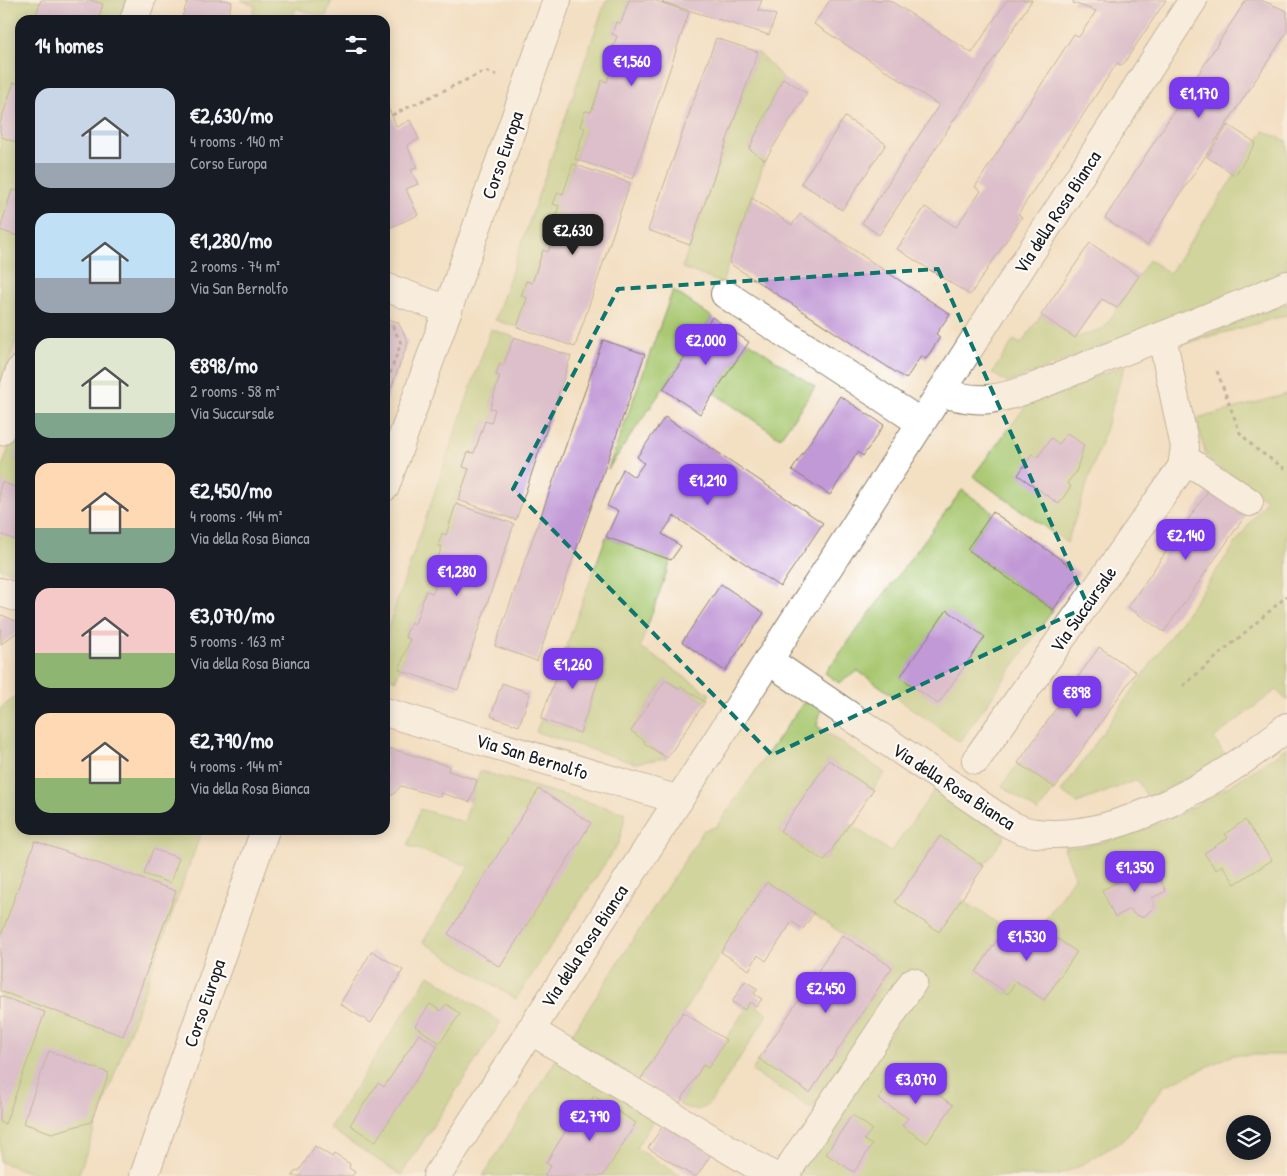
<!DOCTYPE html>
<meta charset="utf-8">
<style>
body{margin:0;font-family:"Patrick Hand",sans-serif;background:#20242c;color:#f1f3f6;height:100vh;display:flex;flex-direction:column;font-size:19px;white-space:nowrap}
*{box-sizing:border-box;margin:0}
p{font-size:16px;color:#9ea1a6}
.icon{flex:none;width:28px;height:28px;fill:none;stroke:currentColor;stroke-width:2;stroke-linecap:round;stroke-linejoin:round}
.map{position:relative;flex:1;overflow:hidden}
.panel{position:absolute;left:15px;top:15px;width:375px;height:820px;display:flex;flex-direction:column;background:#171b24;border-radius:15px;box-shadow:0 2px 12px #0003}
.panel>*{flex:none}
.fabs{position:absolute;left:1226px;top:1115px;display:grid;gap:10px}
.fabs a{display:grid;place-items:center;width:45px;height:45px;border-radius:50%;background:#171b24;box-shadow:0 2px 12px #0003;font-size:25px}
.price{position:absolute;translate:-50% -42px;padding:0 11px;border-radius:10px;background:#7c3aed;color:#fff;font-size:16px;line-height:32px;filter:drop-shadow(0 1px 2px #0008)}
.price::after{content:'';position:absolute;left:50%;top:30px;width:15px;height:11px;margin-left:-8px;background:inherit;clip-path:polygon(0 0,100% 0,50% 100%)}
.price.current{background:#222;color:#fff}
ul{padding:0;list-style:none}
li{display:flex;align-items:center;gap:15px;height:125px;padding:0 20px}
li span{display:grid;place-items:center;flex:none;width:140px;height:100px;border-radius:15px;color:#555}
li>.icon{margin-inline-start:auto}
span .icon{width:60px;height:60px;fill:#fffc;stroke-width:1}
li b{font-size:21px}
h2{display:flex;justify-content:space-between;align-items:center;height:60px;padding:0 20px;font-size:21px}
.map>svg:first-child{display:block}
.green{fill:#a8c76f;stroke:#627246}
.building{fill:#c199d6}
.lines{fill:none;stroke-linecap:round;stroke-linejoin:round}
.minor-casing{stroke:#887e6e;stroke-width:30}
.major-casing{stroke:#887e6e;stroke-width:30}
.path{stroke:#887e6e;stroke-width:3;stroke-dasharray:4 4;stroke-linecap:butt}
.minor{stroke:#fff;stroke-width:28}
.major{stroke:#fff;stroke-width:28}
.marked{fill:none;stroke:#0f766e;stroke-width:4;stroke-dasharray:10 6;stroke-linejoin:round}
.labels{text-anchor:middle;stroke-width:4;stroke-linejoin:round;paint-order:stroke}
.street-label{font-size:19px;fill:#1c1c1c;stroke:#fff}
</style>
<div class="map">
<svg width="1287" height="1176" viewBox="0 0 1287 1176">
<rect width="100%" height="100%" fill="#fff"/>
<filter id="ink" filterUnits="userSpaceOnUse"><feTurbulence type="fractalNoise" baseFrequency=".02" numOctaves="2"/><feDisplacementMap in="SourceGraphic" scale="10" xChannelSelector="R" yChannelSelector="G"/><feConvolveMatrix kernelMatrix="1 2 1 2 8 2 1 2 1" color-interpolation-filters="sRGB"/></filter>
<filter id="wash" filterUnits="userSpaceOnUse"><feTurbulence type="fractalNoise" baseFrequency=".0096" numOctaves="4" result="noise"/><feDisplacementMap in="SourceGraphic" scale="20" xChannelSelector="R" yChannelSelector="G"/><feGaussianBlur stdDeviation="1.12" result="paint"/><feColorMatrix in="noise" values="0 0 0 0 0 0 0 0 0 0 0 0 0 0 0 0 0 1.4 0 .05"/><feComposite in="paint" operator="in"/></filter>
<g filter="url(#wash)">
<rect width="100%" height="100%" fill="#f3dfc1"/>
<g class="green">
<path d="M0,0H127L121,20H20V328L0,389Z"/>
<path d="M241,0H332L325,18L296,8L292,20H251L255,6Z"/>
<path d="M606,0H629L621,23L616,22L612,34L617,36L606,66L612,68L607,82L602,80L591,112L585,111V128L563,194L558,192L554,204L559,206L548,237L553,239L548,252L543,250L532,283L526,281L521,296L527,298L517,327L495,320Z"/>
<path d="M758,52L783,78L749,149L765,160L722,283L682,268Z"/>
<path d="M1264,131L1287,141V271L1221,299L1008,383L992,373L1014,340L1021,344L1041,315L1075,338L1104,328L1149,260L1170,273Z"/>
<path d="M673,290L712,317L608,469Z"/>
<path d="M1287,303V315L1180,345Z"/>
<path d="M491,329L514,337L504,364L500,363L496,375L500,376L490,407L495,409L491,423L485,421L474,453L468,452L463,466L469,469L446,535L442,533L438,545L442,546L437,580L433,593L426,591L415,624L410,623L405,637L410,639L396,680L385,676V636Z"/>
<path d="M749,342L815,387L780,438L714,393Z"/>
<path d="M1125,365L1103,437L1067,543L973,476L1028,403Z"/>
<path d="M1287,394V701L1276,690L1214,738L1225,756L1207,768L1148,798L1137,780L1077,803L1061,792L1266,500L1213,463L1207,456L1204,449L1197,419Z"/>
<path d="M20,413V574L0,568V474Z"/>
<path d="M962,490L993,512L967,549L1053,610L960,742L858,671L839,683L825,673Z"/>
<path d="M606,537L671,560L640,647L710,694L705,702L682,687L680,689L665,680L631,731L645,741L644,743L667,758L634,763L536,732L541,719L580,733L605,661L566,647Z"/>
<path d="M20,693V830H202L78,1176H39L0,1162V709Z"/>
<path d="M808,696L822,706L817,726L885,773L873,790L829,760L780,831L824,861L850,824L891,852L935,789L1005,836L984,866L940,836L895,902L961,899L1005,928L976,972L1008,994L1016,981L1044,1000L1077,952L1040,927L1075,876L1064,848C1147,841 1221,794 1287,747V1055H1233L1164,1086L1125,1139L1080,1166L1056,1176H796L920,988L901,974L812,1109L752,1071L759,1059L810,1092L892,967C850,940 809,910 767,882L640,1080L570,1037L704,830L716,827Z"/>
<path d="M1018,763L1055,788L1038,812L1002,786Z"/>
<path d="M480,771L626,813L619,842L516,999L423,942L469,866L408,846L420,809L464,822Z"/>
<path d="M429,975L501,1022L401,1175L329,1128Z"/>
<path d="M750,1002L768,1014L711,1102C701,1113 690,1111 679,1104L703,1065L708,1067Z"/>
<path d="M557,1058L655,1118L636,1148L681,1176H483Z"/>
</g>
<g id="blocks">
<g class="building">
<path d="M41,0H91L103,4L98,20H34Z"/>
<path d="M188,0H226L232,2L226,20H181Z"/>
<path d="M629,0H653L689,12L633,179L575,159L585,128L580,126L585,111L591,112L602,80L607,82L612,68L606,67L617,36L612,34L616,22L621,23Z"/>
<path d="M662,0H762L758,10L776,15L769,35L662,2Z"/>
<path d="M830,0H889L972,53L1007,0H1032L879,235L862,223L939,105L814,24Z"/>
<path d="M1074,0H1166L1122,66L1117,63L1018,214L1022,217L970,295L897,249L925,207L956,227L981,191L975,187L1074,34L1079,37L1096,11L1073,3Z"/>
<path d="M1246,0H1261L1287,11V32L1147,245L1105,218Z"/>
<path d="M716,38L758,52L690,245L648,230Z"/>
<path d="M783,78L807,93L765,160L749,149Z"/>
<path d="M14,82L20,85V144L2,137L0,132V123Z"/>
<path d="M385,101L397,127L410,120L419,139L407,145L417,168L411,170L418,184L406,189L418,215L387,229L385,224Z"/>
<path d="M845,117L886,144L842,210L801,183Z"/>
<path d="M1228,125L1256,143L1235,175L1207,157Z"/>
<path d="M573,164L630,183L575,347L517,327L527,298L521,296L526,281L532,283L543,250L548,252L553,239L548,237L559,206L553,204L558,192L563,194Z"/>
<path d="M12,190L20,192V237L0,230Z"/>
<path d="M752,198L792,225L800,214L950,314L936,334L940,337L926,359L921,356L906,379L729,263Z"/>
<path d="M1090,243L1139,276L1117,308L1102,299L1075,338L1041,315Z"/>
<path d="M712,317L749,342L700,414L663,389Z"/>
<path d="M385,318L398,322L408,342L385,405Z"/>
<path d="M514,337L571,356L516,520L458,500L469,469L463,467L468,452L474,453L485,421L491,423L495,409L490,408L500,376L496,375L500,363L504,364Z"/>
<path d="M603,340L645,354L537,661L495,646Z"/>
<path d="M840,396L884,425L863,456L858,452L830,495L792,470Z"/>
<path d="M665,417L823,523L780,587L674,516L662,534L681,546L671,560L606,537L618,511L607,506L623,469L634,477L644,463L637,457Z"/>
<path d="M1067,433L1084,445L1076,472L1067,483L1071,486L1059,504L1018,475L1032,454L1037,458L1051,438L1059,444Z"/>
<path d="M20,441V461L14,459Z"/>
<path d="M2,482L20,489V497L17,505L20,506V542L0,534V487Z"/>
<path d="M1208,491L1245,516L1164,632L1128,607Z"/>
<path d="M456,504L514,524L458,690L399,670L410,639L405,637L411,622L415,624L426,591L433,593L437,580L431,578L442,546H438L442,533L446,535Z"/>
<path d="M993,512L1080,573L1053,610L967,549Z"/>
<path d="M721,584L764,613L725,671L682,642Z"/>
<path d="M947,610L985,637L938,704L900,677Z"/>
<path d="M2,615L20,623V630L1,644L0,617Z"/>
<path d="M566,647L605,661L580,733L541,719Z"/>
<path d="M1099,647L1136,672L1055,788L1018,763Z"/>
<path d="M665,680L680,689L682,687L705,702L667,758L644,743L645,741L631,731Z"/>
<path d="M502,683L530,693L519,726L491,716Z"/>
<path d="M385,747L449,766L448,771L477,780L470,802L441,793L440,797L401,786L393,795H385Z"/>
<path d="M829,760L873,790L824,861L780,831Z"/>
<path d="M539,789L591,823L500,967L448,934Z"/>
<path d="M1245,820L1272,860L1235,884L1222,865L1216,870L1204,853L1228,838L1225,834Z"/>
<path d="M940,836L984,866L939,932L895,902Z"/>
<path d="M35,841L176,891L123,1036L0,991V938Z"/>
<path d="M153,849L179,858L170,883L144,874Z"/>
<path d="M1153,864L1166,891L1152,898L1154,903V907L1146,915L1141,917L1134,914L1130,909L1115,917L1102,890Z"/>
<path d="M767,882L814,913L803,929L792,922L766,961L758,955L749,970L721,952Z"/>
<path d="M1040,927L1077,952L1044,1000L1016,981L1008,994L976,972L1005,928L1029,944Z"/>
<path d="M842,935L892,967L810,1093L759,1059Z"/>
<path d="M372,951L403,970L371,1023L340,1004Z"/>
<path d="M745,981L758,989L754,994L762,999L756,1007L750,1002L745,1010L732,1002Z"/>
<path d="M0,996L45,1012L5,1124L0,1122Z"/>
<path d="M430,1004L441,1011L446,1004L460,1014L440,1043L415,1026Z"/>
<path d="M683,1012L726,1040L708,1068L703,1065L679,1104L640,1080Z"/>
<path d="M419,1034L438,1046L375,1142L350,1125L378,1083L384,1087Z"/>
<path d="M49,1051L109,1073L91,1122L52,1133L23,1123Z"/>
<path d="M899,1068L953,1105L927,1143L902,1126L908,1118L878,1099Z"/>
<path d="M594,1096L636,1123L603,1176H544L551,1166L546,1163L576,1114L581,1117Z"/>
<path d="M852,1115L872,1129L864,1140L872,1145L854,1172L826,1154Z"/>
<path d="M665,1123L712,1153L697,1176H693L648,1148Z"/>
<path d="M315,1146L332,1157L334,1154L350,1164L349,1168L355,1172L352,1176H292L296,1170L299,1171Z"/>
</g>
</g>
</g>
<g filter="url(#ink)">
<use href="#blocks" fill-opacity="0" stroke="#887e6e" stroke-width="1"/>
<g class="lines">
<defs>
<g id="minor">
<path d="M134,20L141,0"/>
<path d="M385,287L448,310"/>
<path d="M725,294L921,423"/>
<path d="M940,393C956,396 973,401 989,399C1022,395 1055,378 1086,366C1153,340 1221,313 1287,285"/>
<path d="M0,431L20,370"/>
<path d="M1184,458L1249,502"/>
<path d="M385,487L557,0"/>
<path d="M0,592L20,598"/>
<path d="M768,660L1004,821C1014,827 1024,832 1036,833C1118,843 1225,778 1287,727"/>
<path d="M385,712L679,800"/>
<path d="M976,760L1182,467L1185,447L1162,337"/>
<path d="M530,1030L773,1176"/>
<path d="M144,1176L265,830"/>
<path d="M784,1176L913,982"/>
</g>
<path id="major" d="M437,1176L1193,0"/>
</defs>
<use href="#minor" class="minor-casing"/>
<use href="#major" class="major-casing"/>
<g class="path">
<path d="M392,115L485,71L496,75"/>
<path d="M385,323L392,325L401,343L385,387"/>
<path d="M1217,371L1240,433L1256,449L1287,470"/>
<path d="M1183,686L1287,596"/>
</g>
<use href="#minor" class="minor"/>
<use href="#major" class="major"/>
</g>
</g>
<path d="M0 0H1287V1176H0ZM938,269L1088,606L772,755L513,489L618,289Z" fill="#f3dfc1" fill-opacity=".55" fill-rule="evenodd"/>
<path class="marked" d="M938,269L1088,606L772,755L513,489L618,289Z"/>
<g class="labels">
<g class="street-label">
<text transform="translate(502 155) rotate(-71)" y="7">Corso Europa</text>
<text transform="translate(1057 212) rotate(-57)" y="7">Via della Rosa Bianca</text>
<text transform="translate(1083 609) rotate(-55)" y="7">Via Succursale</text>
<text transform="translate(532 756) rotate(17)" y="7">Via San Bernolfo</text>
<text transform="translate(954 786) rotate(33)" y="7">Via della Rosa Bianca</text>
<text transform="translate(584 946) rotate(-57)" y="7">Via della Rosa Bianca</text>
<text transform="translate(204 1003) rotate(-71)" y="7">Corso Europa</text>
</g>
</g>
</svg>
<div class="fabs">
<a><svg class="icon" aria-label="layers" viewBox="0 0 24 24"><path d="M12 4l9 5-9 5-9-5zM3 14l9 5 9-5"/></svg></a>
</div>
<b class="price" style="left:632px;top:87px">€1,560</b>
<b class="price" style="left:1199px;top:119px">€1,170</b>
<b class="price current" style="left:573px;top:256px">€2,630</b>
<b class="price" style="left:706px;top:366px">€2,000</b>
<b class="price" style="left:708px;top:506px">€1,210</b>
<b class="price" style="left:1186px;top:561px">€2,140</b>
<b class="price" style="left:457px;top:597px">€1,280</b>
<b class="price" style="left:573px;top:690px">€1,260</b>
<b class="price" style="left:1077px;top:718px">€898</b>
<b class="price" style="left:1135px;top:893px">€1,350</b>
<b class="price" style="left:1027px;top:962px">€1,530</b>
<b class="price" style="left:826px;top:1014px">€2,450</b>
<b class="price" style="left:916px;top:1105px">€3,070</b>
<b class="price" style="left:590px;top:1142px">€2,790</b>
<section class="panel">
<h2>14 homes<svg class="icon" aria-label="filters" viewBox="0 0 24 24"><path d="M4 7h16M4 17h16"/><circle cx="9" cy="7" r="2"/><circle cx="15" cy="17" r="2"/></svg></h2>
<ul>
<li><span style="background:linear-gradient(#c9d6e8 75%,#9aa5b1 0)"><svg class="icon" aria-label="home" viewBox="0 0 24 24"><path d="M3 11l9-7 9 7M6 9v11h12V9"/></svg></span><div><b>€2,630/mo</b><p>4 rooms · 140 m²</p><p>Corso Europa</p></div></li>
<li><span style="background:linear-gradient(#bfe0f5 65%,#9aa5b1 0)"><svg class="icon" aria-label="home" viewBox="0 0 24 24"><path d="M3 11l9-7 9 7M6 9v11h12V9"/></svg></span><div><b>€1,280/mo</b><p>2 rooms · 74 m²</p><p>Via San Bernolfo</p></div></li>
<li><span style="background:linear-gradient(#dfe7d0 75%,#7fa58c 0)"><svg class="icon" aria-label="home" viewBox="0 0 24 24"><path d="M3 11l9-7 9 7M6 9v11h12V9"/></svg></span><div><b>€898/mo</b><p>2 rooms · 58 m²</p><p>Via Succursale</p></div></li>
<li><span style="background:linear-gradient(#ffd9b3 65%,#7fa58c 0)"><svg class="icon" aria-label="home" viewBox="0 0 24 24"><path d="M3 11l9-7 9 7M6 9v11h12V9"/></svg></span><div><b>€2,450/mo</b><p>4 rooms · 144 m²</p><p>Via della Rosa Bianca</p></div></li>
<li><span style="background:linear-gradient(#f6c9c9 65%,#8fb573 0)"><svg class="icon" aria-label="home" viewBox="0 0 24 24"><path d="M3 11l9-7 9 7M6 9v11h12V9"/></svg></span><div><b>€3,070/mo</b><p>5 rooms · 163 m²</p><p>Via della Rosa Bianca</p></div></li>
<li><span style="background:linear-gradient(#ffd9b3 65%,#8fb573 0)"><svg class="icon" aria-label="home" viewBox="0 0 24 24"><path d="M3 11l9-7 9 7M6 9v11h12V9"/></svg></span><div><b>€2,790/mo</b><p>4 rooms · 144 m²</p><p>Via della Rosa Bianca</p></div></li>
</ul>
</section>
</div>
